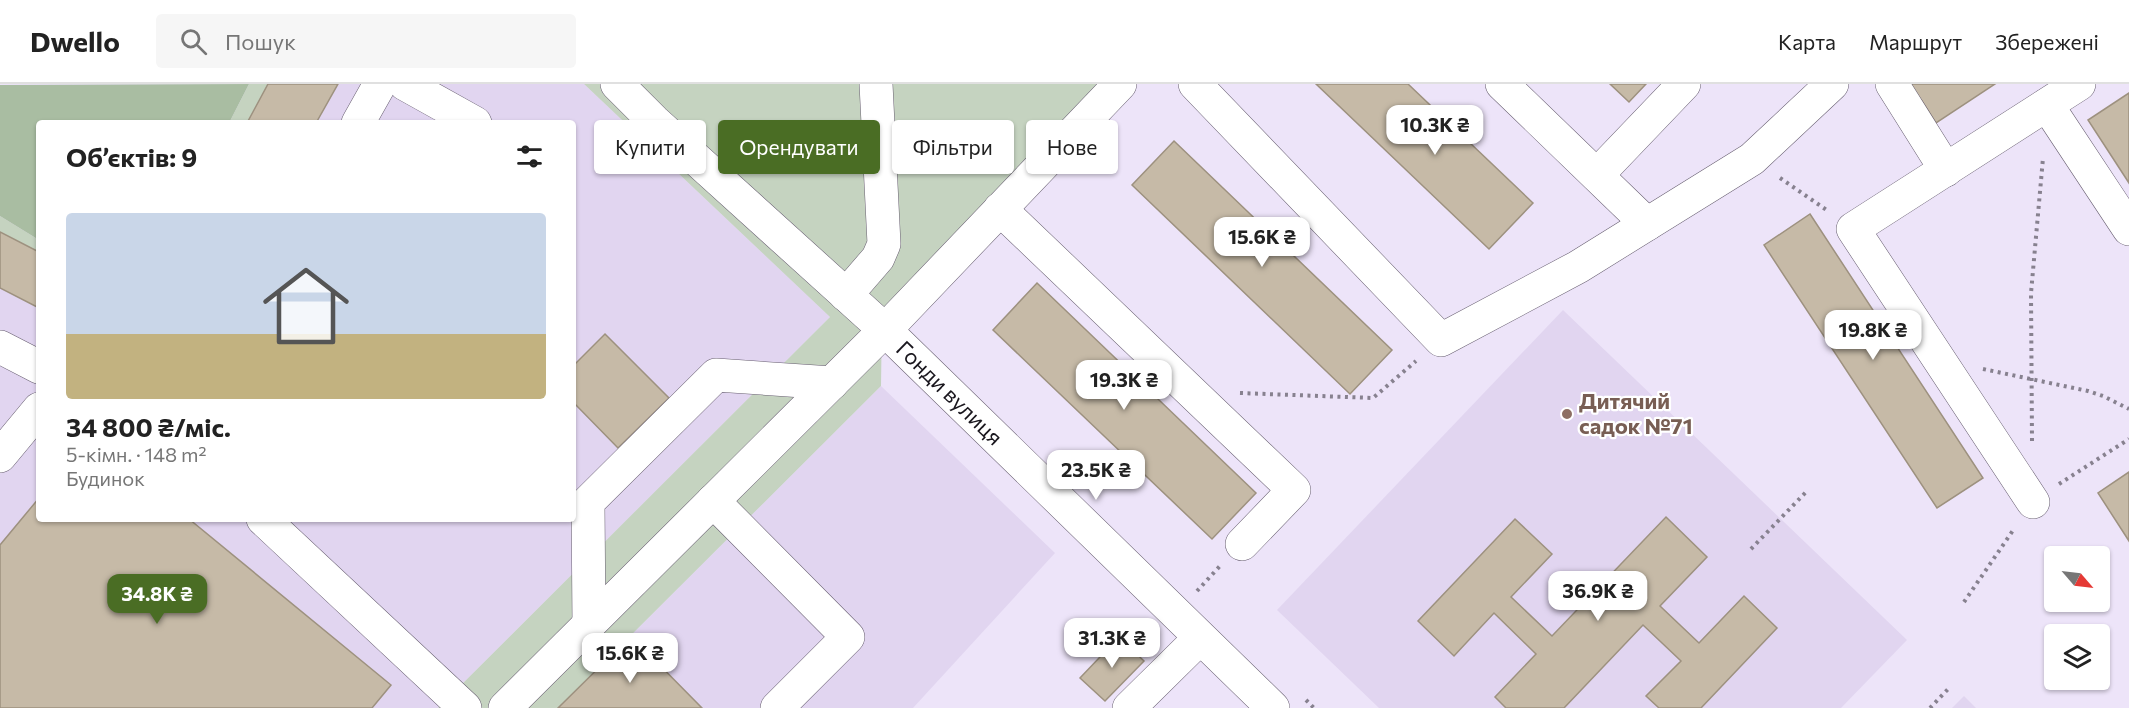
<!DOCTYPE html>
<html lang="uk">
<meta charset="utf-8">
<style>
body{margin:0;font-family:Commissioner,sans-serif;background:#f6f6f6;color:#222;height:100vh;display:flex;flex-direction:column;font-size:22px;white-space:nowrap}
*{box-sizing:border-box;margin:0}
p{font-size:20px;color:#767676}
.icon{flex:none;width:33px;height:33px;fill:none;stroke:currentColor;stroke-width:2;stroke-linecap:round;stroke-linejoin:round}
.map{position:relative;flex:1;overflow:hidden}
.sheet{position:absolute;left:36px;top:36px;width:540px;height:402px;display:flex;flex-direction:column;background:#fff;border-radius:6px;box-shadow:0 2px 4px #0004}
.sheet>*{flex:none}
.guide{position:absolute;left:594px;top:36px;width:570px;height:54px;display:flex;gap:12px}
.needle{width:39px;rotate:118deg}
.buttons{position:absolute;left:2044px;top:462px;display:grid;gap:12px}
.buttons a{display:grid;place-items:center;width:66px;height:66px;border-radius:6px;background:#fff;box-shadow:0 2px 4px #0004;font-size:30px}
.price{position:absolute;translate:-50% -51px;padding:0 14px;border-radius:12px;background:#fff;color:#222;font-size:20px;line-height:39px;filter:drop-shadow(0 2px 3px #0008)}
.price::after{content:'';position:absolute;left:50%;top:36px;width:18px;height:14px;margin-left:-9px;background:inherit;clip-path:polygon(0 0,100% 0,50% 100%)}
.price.current{background:#4a6d24;color:#fff}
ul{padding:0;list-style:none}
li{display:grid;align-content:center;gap:12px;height:318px;padding:0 30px}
li span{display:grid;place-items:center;height:186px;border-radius:6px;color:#555}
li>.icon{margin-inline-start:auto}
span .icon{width:108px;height:108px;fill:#fffc;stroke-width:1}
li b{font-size:26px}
h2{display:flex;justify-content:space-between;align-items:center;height:72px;padding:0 30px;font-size:26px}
.tag{padding:0 21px;border-radius:6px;background:#fff;box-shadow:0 2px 4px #0004;font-size:21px;line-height:54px}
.tag.current{background:#4a6d24;color:#fff}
header{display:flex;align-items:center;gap:36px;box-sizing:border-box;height:84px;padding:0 30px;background:#fff;border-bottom:2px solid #e0e0e0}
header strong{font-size:28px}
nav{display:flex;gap:33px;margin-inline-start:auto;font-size:21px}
.search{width:420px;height:54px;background:#f6f6f6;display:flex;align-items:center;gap:15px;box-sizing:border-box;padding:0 21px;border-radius:6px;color:#767676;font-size:22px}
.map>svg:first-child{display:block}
.built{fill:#e1d5f0}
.green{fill:#c5d3c0}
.forest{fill:#a9bda2}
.building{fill:#c6baa7;stroke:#9d917f;stroke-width:1.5}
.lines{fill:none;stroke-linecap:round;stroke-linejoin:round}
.minor-casing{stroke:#675e70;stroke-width:34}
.path{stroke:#87818f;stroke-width:4;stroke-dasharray:3 4.5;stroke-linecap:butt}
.minor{stroke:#fff;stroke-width:33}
.education-dot{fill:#8d6e63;stroke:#fff;stroke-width:2}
.labels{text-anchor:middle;stroke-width:4.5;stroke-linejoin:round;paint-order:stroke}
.street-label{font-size:22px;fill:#19161d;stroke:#fff}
.education-label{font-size:22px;font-weight:bold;fill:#785e54;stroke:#fff;text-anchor:start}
</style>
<header>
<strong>Dwello</strong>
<div class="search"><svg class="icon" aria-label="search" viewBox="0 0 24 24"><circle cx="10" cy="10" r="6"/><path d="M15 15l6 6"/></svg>Пошук</div>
<nav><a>Карта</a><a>Маршрут</a><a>Збережені</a></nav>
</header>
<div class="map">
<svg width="2129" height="624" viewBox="0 0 2129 624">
<rect width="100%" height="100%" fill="#ede4f9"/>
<g class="built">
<path d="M268,0H584L830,233L438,624H0V148L39,168V435H573V39H247Z"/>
<path d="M1563,226L1907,556L1841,624H1379L1277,526Z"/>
<path d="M881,302L1055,469L913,624H558Z"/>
<path d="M1964,612L1976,624H1952Z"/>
</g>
<g class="green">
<path d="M249,0H268L247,39H229Z"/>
<path d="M584,0H1103L882,232L881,302L558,624H438L830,233Z"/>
<path d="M0,132L39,156V168L0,148Z"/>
</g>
<path class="forest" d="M249,0L229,39H39V156L0,132V1Z"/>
<g class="building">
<path d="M268,0H338L316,39H247Z"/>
<path d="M1316,0H1408L1533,119L1489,165Z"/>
<path d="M1610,0H1646L1629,18Z"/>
<path d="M1904,0H1995L1936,39L1922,17Z"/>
<path d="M2129,9V99L2088,36Z"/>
<path d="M1174,57L1392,266L1350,310L1132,101Z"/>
<path d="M1810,130L1983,394L1937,424L1764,161Z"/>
<path d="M0,148L39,168V224L0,204Z"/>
<path d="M1037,199L1256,409L1212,455L993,246Z"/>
<path d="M605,250L669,314L618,364L573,318V282Z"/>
<path d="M2129,388V457L2098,409Z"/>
<path d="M39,414V435H189L391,601L372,624H0V461Z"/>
<path d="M1666,433L1707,473L1660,522L1699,559L1744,512L1777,544L1701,624H1659L1646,612L1681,577L1643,541L1564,624H1506L1495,613L1536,570L1494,529L1454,572L1418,537L1515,435L1552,470L1511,513L1552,552Z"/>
<path d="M631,552L702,624H558Z"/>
<path d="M1119,553L1144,577L1105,617L1080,594Z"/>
</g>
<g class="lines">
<defs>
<g id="minor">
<path d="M405,0L475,39"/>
<path id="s1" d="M617,0L654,37L885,246L1273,624"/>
<path d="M1195,0L1441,256L1578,183L1752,75L1832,0"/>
<path d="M1502,0L1647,140"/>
<path d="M1892,0L1946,86"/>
<path d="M2047,21L2129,145"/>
<path d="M358,39L380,0"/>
<path d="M1597,91L1684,0"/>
<path d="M1000,125L1294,406L1242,460"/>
<path d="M846,211L878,174L884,160L876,0"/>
<path d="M0,263L39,283"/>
<path d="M0,372L39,325"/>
<path d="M713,417L848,553L777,624"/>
<path d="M2033,418L1853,145L2079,0"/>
<path d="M263,435L465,624"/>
<path d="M589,541L588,418L716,291L832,299"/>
<path d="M505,624L885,246L1120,0"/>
<path d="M1129,624L1200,554"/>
</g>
</defs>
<use href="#minor" class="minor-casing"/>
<g class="path">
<path d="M1780,94L1828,127"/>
<path d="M1983,285L2088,307L2103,312L2129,325"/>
<path d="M1240,309L1373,314L1416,277"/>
<path d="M2032,357L2031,209L2043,74"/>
<path d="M2059,400L2129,355"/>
<path d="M1751,465L1806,408"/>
<path d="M1197,507L1220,482"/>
<path d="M1964,518L2014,445"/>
<path d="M1306,616L1314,624"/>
<path d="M1930,624L1950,603"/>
</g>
<use href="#minor" class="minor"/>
</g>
<circle class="education-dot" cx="1567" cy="330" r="6"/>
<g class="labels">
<g class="street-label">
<text dy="8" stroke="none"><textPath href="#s1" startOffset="454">Гонди вулиця</textPath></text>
</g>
<g class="education-label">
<text x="1579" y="325">Дитячий<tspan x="1579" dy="25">садок №71</tspan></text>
</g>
</g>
</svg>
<div class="buttons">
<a><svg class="needle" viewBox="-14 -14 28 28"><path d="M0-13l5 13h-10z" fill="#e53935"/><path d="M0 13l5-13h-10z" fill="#767676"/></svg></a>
<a><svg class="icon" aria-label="layers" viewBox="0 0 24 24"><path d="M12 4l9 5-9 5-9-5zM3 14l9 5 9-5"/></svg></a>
</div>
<b class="price" style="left:1435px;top:72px">10.3K ₴</b>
<b class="price" style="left:1262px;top:184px">15.6K ₴</b>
<b class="price" style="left:1873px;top:277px">19.8K ₴</b>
<b class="price" style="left:1124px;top:327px">19.3K ₴</b>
<b class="price" style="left:1096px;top:417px">23.5K ₴</b>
<b class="price" style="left:1598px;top:538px">36.9K ₴</b>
<b class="price current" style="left:157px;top:541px">34.8K ₴</b>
<b class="price" style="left:1112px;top:585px">31.3K ₴</b>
<b class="price" style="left:630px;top:600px">15.6K ₴</b>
<div class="guide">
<a class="tag">Купити</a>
<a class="tag current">Орендувати</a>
<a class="tag">Фільтри</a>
<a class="tag">Нове</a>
</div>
<section class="sheet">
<h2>Об’єктів: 9<svg class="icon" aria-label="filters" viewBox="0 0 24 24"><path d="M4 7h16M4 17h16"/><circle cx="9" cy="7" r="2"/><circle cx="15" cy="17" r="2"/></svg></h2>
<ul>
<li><span style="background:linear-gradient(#c9d6e8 65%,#c2b280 0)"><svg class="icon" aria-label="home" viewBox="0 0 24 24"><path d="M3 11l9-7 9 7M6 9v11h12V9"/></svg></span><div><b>34 800 ₴/міс.</b><p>5-кімн. · 148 m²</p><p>Будинок</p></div></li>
</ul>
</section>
</div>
